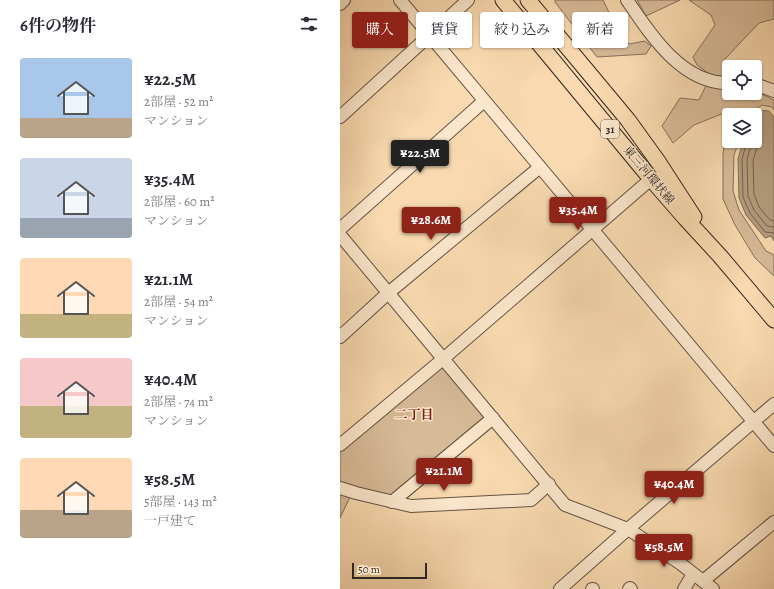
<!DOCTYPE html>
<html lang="ja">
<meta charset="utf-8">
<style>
body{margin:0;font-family:Alegreya,"Noto Serif JP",serif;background:#f2f2f3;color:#2b2b33;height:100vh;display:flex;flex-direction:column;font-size:15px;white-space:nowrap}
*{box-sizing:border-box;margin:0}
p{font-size:13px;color:#7c7c81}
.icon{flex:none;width:22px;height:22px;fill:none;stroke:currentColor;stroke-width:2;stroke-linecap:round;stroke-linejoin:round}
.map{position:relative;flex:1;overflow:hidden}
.drawer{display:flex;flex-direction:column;background:#fff;width:340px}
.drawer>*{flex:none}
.hud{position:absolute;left:12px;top:12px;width:362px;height:36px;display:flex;gap:8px}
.buttons{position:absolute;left:382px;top:60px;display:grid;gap:8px}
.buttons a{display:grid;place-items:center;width:40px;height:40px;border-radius:4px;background:#fff;box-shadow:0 1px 3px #0004;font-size:20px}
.scale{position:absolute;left:12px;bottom:10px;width:75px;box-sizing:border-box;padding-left:4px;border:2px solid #322620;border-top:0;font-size:11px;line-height:14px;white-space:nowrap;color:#322620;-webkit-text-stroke:3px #fbe7cc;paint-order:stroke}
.price{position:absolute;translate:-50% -34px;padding:0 9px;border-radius:4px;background:#8f2418;color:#fff;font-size:13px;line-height:26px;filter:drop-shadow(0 1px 2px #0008)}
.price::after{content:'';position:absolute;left:50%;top:24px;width:12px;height:9px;margin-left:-6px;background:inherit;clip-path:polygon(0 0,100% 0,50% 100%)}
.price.active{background:#222;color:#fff}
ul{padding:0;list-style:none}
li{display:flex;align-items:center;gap:12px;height:100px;padding:0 20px}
li span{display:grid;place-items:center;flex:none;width:112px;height:80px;border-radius:4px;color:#555}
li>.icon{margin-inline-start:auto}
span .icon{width:48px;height:48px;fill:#fffc;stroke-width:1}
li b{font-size:17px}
h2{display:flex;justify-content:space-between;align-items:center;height:48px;padding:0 20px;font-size:17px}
.pill{padding:0 14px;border-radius:4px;background:#fff;box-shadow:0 1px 3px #0004;font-size:14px;line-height:36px}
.pill.active{background:#8f2418;color:#fff}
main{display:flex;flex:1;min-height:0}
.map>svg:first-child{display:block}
.green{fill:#d7bb98;stroke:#84705c}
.water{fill:#b59d7f;stroke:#816d59}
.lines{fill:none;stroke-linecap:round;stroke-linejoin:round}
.shore{stroke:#746250;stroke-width:1}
.minor-casing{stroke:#645344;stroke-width:14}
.major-casing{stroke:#322620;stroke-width:17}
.minor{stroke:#fbe7cc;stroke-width:12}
.major{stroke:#f9dab0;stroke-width:15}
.labels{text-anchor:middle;stroke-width:3;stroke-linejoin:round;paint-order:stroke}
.shield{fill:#fbe7cc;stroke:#6e6054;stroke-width:1}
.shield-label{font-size:11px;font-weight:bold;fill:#322620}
.street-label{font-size:12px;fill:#322620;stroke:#fbe7cc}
.neighbourhood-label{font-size:13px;font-weight:bold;fill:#7a1f14;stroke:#fbe7cc}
</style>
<main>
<section class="drawer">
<h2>6件の物件<svg class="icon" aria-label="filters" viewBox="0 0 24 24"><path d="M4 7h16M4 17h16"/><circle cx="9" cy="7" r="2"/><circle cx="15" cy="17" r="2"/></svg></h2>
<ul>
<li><span style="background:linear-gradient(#a9c7e8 75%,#b9a48a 0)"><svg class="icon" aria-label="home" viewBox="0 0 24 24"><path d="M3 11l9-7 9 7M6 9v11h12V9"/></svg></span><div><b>¥22.5M</b><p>2部屋 · 52 m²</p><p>マンション</p></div></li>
<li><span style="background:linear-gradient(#c9d6e8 75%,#9aa5b1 0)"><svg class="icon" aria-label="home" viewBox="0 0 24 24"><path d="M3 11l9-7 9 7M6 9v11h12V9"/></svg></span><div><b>¥35.4M</b><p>2部屋 · 60 m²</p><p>マンション</p></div></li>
<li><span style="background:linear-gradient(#ffd9b3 70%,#c2b280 0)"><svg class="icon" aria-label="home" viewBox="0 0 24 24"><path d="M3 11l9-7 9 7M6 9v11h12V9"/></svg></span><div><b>¥21.1M</b><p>2部屋 · 54 m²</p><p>マンション</p></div></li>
<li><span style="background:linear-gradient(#f6c9c9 60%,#c2b280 0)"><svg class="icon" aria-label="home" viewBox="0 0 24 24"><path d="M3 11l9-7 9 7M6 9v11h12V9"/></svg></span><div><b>¥40.4M</b><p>2部屋 · 74 m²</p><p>マンション</p></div></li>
<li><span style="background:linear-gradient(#ffd9b3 65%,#b9a48a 0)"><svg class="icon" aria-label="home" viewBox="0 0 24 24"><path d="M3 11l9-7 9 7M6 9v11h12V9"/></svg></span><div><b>¥58.5M</b><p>5部屋 · 143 m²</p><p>一戸建て</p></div></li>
</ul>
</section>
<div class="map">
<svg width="434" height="589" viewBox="0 0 434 589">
<rect width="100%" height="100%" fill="#f9dab0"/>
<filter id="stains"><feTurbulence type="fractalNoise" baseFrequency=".005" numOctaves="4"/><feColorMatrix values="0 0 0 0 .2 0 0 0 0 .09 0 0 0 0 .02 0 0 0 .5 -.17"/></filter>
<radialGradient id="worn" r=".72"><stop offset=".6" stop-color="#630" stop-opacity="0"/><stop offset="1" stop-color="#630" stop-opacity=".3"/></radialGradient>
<g class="green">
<path d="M215,0H263L279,33L289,44L305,41L311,46L306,54L257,57L215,2Z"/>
<path d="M297,0H340L306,16Z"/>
<path d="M349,0H434V19L419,23L384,60V86L389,87V93H415V91L434,100V110L432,107L422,105L407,115H389V141H399L394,155L393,191L399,210L426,251L434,255V276L415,258L395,225L383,199V153L389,121V111L354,125L333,143L322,126L340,98L359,100L371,75L357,65L353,57L375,25L371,15Z"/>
<path d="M103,359L153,418L52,502L0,488V445Z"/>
<path d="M0,492L11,495L0,518Z"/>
</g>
<path class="water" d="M419,110L429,111L434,117V241L431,236L425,238L406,215L399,198L398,159L403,141H415V115H411Z"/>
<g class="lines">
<g class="shore">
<path d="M415,133L418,143L413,161L414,194L419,207L430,220L434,221"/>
<path d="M407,141L402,159L403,197L410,213L425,232L434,233"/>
<path d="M412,141L407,160L408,196L414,210L427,226L434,227"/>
</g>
<defs>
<g id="minor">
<path d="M60,0L434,446"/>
<path d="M287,0C310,34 342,84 389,83"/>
<path d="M0,4L4,0"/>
<path d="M415,84L434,91"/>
<path d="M0,117L128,0"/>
<path d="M0,229L144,101"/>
<path d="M0,235L225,505L288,529L341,564L373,589"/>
<path d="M0,337L47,294L200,167"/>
<path d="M0,445L103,359L311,179"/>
<path d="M0,488L16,493L71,506L191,500L209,484"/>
<path d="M52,502L153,418"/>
<path d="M363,581L434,522"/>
<path d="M220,589L288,529L434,404"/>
<path d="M252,589H253"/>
<path d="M289,589L290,588L291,589"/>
<path d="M344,589L353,574"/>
</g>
<g id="major">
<path d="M163,0L311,179L345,218L380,256L434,320"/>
<path d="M188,0L288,120L319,163L354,217"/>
</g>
</defs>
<use href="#minor" class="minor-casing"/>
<use href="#major" class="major-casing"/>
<use href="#minor" class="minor"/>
<use href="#major" class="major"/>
</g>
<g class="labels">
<rect class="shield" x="261" y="120" width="18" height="18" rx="3"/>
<g class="shield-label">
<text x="270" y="133">31</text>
</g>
<g class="street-label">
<text transform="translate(309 175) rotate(50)" y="4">東三河環状線</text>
</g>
<g class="neighbourhood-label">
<text x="74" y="419">二丁目</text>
</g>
</g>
<rect width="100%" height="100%" filter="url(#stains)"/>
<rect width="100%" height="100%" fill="url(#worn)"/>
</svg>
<div class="buttons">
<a><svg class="icon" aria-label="locate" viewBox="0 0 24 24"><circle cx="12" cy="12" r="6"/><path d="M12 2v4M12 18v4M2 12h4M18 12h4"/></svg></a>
<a><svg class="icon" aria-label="layers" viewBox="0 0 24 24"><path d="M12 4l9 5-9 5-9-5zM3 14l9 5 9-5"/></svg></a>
</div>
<div class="scale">50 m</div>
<b class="price active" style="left:80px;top:174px">¥22.5M</b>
<b class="price" style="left:238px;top:231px">¥35.4M</b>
<b class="price" style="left:91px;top:241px">¥28.6M</b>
<b class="price" style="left:104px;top:492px">¥21.1M</b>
<b class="price" style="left:334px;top:505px">¥40.4M</b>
<b class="price" style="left:324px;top:568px">¥58.5M</b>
<div class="hud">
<a class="pill active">購入</a>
<a class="pill">賃貸</a>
<a class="pill">絞り込み</a>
<a class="pill">新着</a>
</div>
</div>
</main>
